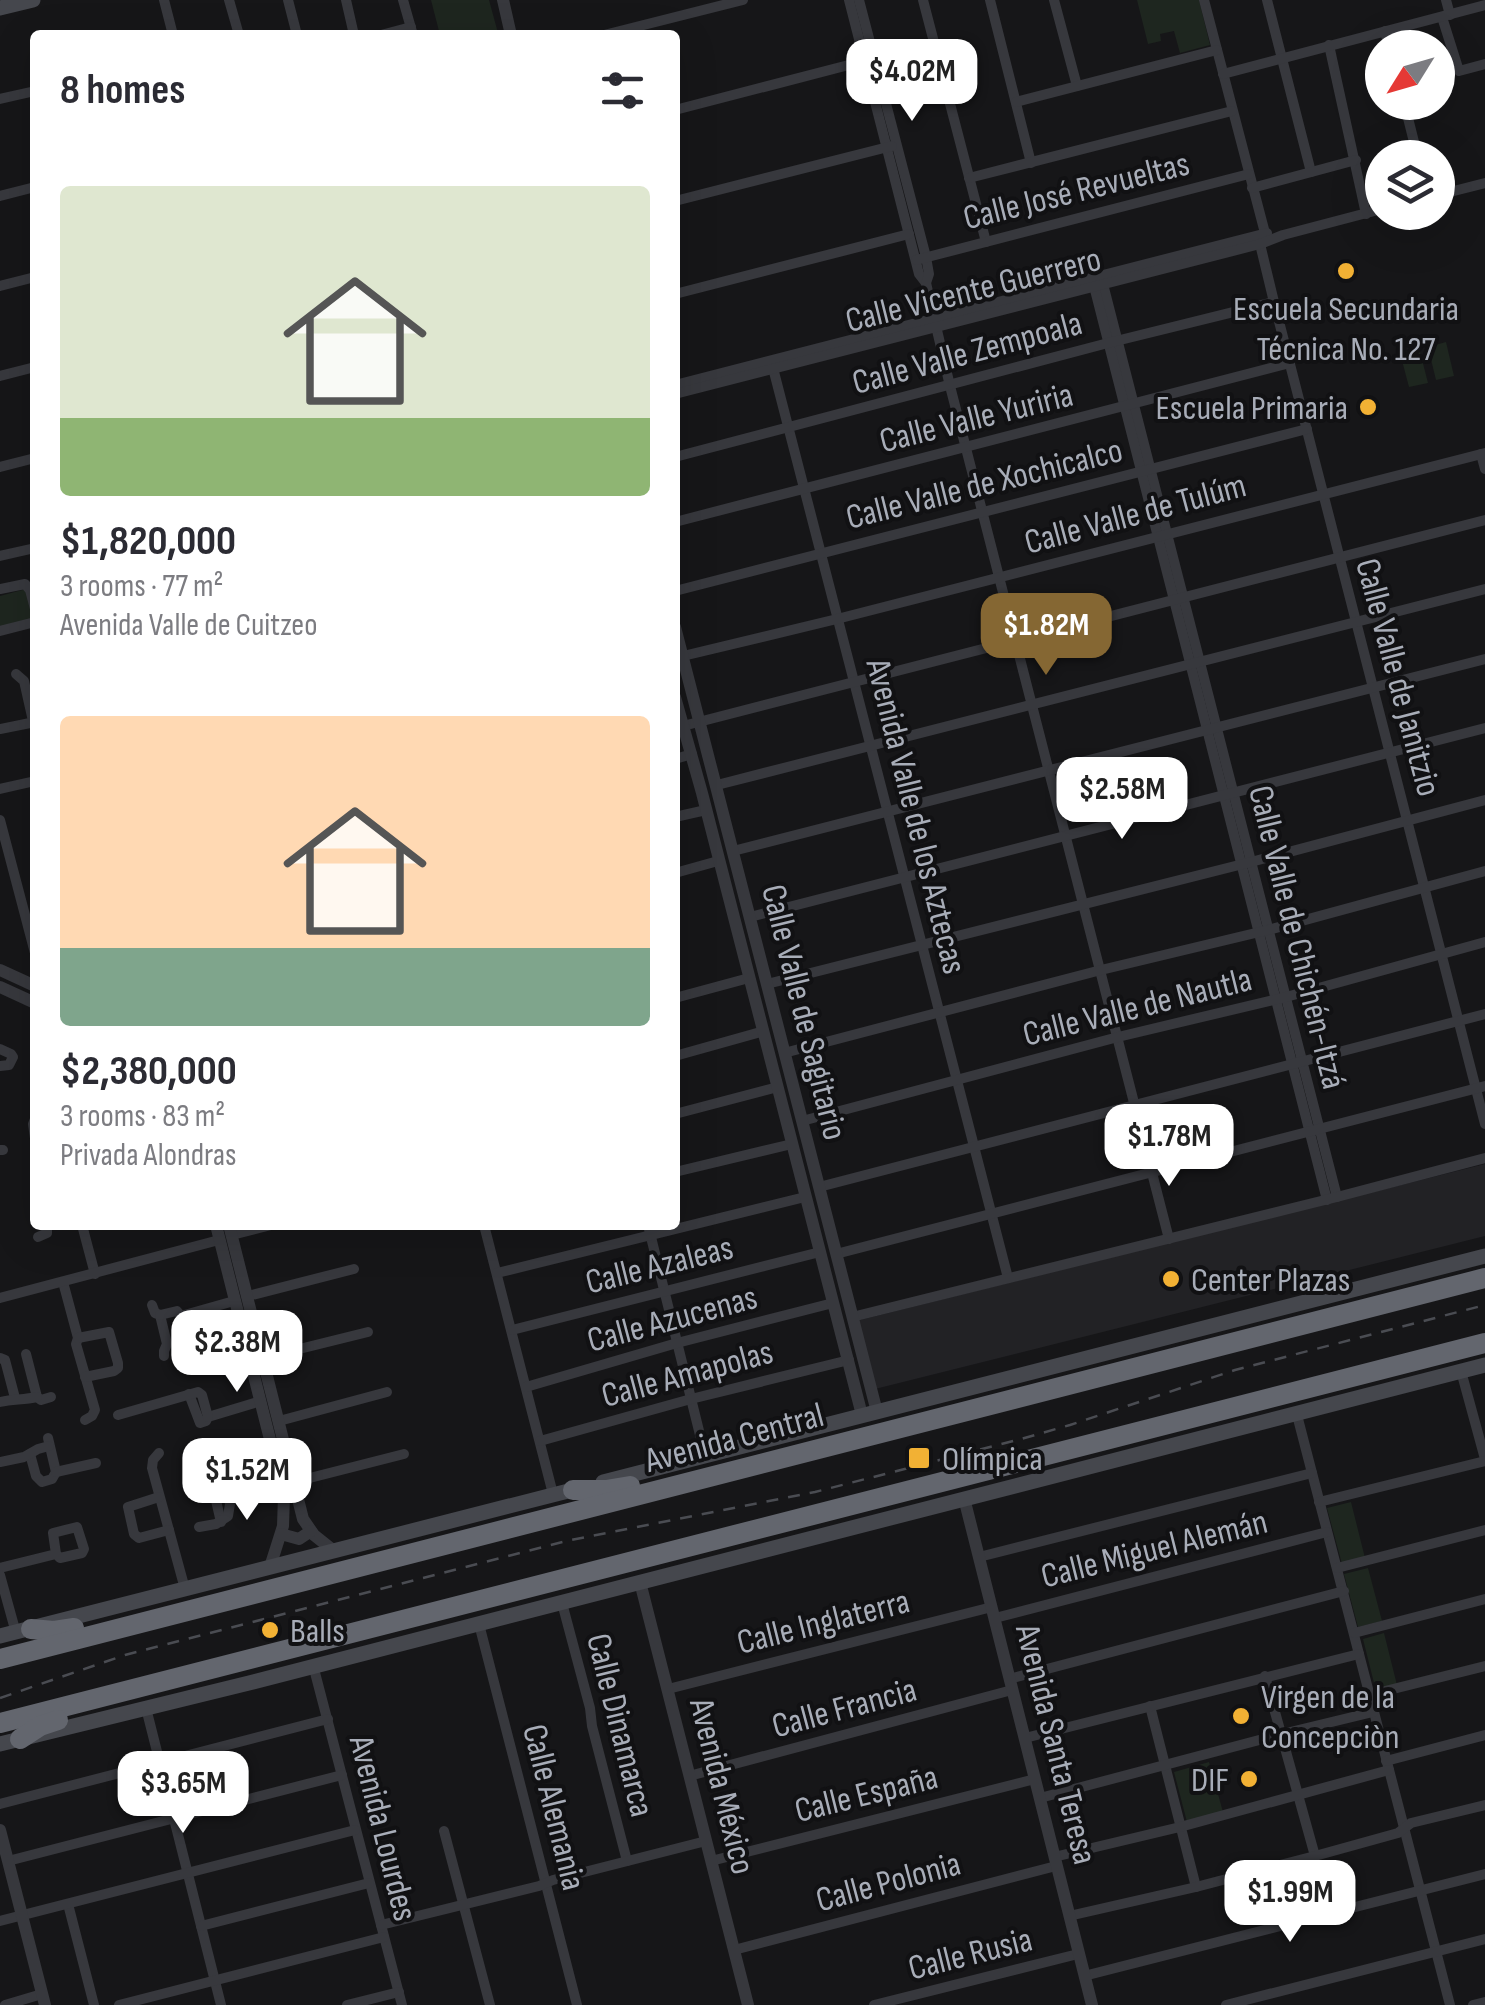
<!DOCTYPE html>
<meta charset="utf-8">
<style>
body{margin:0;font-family:"Sofia Sans Condensed",sans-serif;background:#f7f7f7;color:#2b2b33;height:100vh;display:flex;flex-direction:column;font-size:38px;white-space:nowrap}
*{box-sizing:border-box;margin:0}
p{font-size:32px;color:#7c7c81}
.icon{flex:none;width:55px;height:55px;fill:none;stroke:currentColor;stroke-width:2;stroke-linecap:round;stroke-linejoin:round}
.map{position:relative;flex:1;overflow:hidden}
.panel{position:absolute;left:30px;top:30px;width:650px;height:1200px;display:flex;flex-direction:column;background:#fff;border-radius:10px;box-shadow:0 10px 40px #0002}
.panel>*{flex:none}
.needle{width:65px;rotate:233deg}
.controls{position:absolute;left:1365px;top:30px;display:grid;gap:20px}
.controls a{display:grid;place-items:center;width:90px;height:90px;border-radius:50%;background:#fff;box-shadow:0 10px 40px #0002;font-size:50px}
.price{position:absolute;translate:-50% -85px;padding:0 22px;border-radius:20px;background:#fff;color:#222;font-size:32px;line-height:65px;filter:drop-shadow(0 2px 5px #0008)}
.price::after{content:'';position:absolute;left:50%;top:60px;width:30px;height:22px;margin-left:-15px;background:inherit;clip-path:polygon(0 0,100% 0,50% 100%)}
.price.on{background:#856733;color:#fff}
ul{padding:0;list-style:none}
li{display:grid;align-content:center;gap:20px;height:530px;padding:0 30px}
li span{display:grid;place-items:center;height:310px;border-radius:10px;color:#555}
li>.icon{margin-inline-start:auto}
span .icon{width:180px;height:180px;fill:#fffc;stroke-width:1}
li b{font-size:42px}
h2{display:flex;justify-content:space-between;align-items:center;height:120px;padding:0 30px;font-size:42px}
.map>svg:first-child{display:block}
.built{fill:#222225}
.park{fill:#1e261f}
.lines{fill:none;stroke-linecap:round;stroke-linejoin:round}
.minor{stroke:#37383d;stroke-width:10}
.tertiary{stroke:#37383d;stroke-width:12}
.secondary{stroke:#45474d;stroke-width:15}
.motorway{stroke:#63666e;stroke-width:20}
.rail{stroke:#4a4c52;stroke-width:2.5;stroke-dasharray:12 10;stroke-linecap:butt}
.poi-dot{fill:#f2b134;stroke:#111113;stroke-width:4}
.labels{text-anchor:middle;stroke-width:8;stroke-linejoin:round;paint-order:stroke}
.street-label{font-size:35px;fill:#a8adb8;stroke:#111113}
.poi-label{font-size:35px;fill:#a8adb8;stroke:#111113;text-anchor:start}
</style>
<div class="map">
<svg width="1485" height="2005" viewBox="0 0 1485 2005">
<rect width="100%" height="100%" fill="#161618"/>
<path class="built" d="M1485,1164V1236L875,1389L856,1321Z"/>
<g class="park">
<path d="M431,0H489L498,33L440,35Z"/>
<path d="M1137,0H1199L1210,45L1180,53L1174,31L1160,34L1161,41L1148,44Z"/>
<path d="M1446,342L1454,376L1436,380L1428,347Z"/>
<path d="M1419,348L1428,383L1409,387L1400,353Z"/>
<path d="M26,589L34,621L0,630V596Z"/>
<path d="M1351,1502L1365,1558L1342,1564L1327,1508Z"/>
<path d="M1368,1568L1382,1621L1358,1627L1344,1574Z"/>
<path d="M1384,1633L1397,1685L1376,1691L1363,1639Z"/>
<path d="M1209,1762L1223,1812L1187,1822L1174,1772Z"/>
</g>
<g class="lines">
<g class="minor">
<path d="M164,0L173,35"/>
<path d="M229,0L239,35"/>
<path d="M288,0L297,35"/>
<path d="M346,0L354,35"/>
<path d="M403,0L413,35"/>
<path d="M849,0L919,274L926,283"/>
<path d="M859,0L926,257L929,274L926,283L950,386L1169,1239"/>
<path d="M923,0L986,242"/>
<path d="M990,0L1031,163"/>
<path d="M1054,0L1077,86"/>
<path d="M1204,0L1265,233L1260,244L1274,302L1485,1124"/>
<path d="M1267,0L1311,172"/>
<path d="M1446,0L1450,15"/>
<path d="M1442,17L1459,71L1485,64"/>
<path d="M1385,31L1389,48"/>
<path d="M381,35L411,27"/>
<path d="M604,35L743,0"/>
<path d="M1329,45L1366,214"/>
<path d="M1223,74L1485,5"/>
<path d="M0,99L35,91"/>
<path d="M1016,102L1217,50"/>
<path d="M1404,102L1418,158"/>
<path d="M675,110L868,60"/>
<path d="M969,178L1232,111"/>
<path d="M1252,188L1356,160"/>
<path d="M1438,195L1485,183"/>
<path d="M0,196L35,187"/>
<path d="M675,201L892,146"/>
<path d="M916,260L1249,174"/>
<path d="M1103,284L1337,1197"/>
<path d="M0,286L35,277"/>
<path d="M1094,286L1327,1200"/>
<path d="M675,294L909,234"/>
<path d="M773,368L1008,1278"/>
<path d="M0,376L35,367"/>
<path d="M675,385L1267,233"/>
<path d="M675,394L1260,244L1283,235L1382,209"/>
<path d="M1481,454L1485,469"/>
<path d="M675,457L1108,343L1274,302"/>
<path d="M0,467L35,458"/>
<path d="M675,522L1290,363"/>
<path d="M0,556L35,548"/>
<path d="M0,589L25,584L30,590L35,609"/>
<path d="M675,591L1307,429"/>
<path d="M0,631L35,622"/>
<path d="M683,656L837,619L1485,453"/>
<path d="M16,674L24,681L33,721"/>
<path d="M683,726L1485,520"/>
<path d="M0,729L35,722"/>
<path d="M675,759L692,754"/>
<path d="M717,785L1485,589"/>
<path d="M0,789L35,781"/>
<path d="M675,817L706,810"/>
<path d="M0,820L35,953"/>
<path d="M733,851L1485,659"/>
<path d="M675,873L718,861"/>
<path d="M750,917L1485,728"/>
<path d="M767,984L1251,862L1485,800"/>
<path d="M675,998L749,978"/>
<path d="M0,1049L11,1054L13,1057L9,1065L0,1066"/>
<path d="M784,1053L1101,970L1268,930L1485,871"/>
<path d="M675,1056L764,1031"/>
<path d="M675,1114L778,1087"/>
<path d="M35,1119L33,1124L35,1138"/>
<path d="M802,1121L1118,1037L1286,997L1485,942"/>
<path d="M0,1150H3"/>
<path d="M675,1172L792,1144"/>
<path d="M819,1187L1485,1014"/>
<path d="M82,1225L95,1274"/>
<path d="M484,1225L553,1494"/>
<path d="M648,1225L705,1455"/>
<path d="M232,1235L271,1225"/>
<path d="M38,1237L47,1233V1225"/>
<path d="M836,1254L1485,1086"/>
<path d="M497,1273L805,1197"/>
<path d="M63,1282L78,1338L76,1344L95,1410L92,1416L85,1420"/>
<path d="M248,1296L354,1269"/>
<path d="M0,1298L219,1240"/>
<path d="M152,1305L155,1313L160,1315L167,1344L164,1351V1356"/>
<path d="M160,1315L177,1311L181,1316L234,1301"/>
<path d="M181,1316L188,1343L191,1345L201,1343"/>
<path d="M852,1317L1337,1197L1485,1158"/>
<path d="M512,1330L820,1252"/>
<path d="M78,1338L109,1332L118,1363V1368L114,1371L85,1377"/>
<path d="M26,1354L37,1397L41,1400L51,1397"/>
<path d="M0,1358L5,1360L15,1398"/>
<path d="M263,1358L368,1332"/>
<path d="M1461,1371L1485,1459"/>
<path d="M526,1387L677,1343L833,1303"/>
<path d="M189,1394L200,1423L206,1421L208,1417L261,1401"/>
<path d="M0,1402C13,1399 23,1400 37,1397"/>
<path d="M118,1415L198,1392L202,1395L208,1417"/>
<path d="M1297,1415L1450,2005"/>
<path d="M279,1421L387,1392"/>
<path d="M540,1441L691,1399L849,1360"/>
<path d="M159,1453L153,1460L152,1468L185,1589"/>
<path d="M30,1454L36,1476L42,1482L52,1479L56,1472L48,1438"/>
<path d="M0,1462L24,1457L38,1449L49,1446"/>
<path d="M56,1472L96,1463"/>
<path d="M294,1482L404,1454"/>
<path d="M159,1497L128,1507L134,1534L139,1538L169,1530"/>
<path d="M1319,1502L1485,1461"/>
<path d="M221,1522L211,1479L213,1474L218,1472L224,1475L276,1461"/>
<path d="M199,1527L216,1524L228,1516L230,1504L224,1475"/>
<path d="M979,1557L1312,1473"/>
<path d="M0,1568L56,1554L60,1558L82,1553L84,1549L77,1527L53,1533L56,1554"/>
<path d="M1337,1568L1485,1530"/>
<path d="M0,1575L16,1633"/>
<path d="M562,1603L590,1708L592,1726L627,1861"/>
<path d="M995,1618L1327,1532"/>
<path d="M479,1624L577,2005"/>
<path d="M1354,1633L1485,1599"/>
<path d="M313,1665L402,2005"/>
<path d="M1265,1676L1315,1856"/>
<path d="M1009,1679L1344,1591"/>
<path d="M668,1689L992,1607"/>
<path d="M1369,1695L1485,1666"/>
<path d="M1150,1706L1196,1887"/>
<path d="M146,1708L221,2005"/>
<path d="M1025,1738L1359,1654"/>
<path d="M1386,1761L1485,1735"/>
<path d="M689,1776L1012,1690"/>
<path d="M1040,1798L1282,1734L1373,1712"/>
<path d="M0,1804L328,1719"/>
<path d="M444,1831L490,2005"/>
<path d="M1054,1857L1180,1827L1389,1770"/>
<path d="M8,1861L342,1775"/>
<path d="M711,1861L1035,1779"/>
<path d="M68,1904L94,2005"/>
<path d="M1069,1916L1196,1887L1315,1856L1398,1833L1411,1823L1485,1805"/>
<path d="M0,1921L355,1830"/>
<path d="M381,1925L539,1886L553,1880L706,1841"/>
<path d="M201,1926L369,1883"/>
<path d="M734,1950L1056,1866"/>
<path d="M1084,1976L1485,1874"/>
<path d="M5,2005L42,1994"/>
<path d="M119,2005L384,1937"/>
<path d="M347,2005L399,1992"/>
<path d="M874,2005L1078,1954"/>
<path d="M1226,2005L1485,1939"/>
<path d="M1473,2005L1485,2002"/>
</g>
<g class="tertiary">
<path d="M503,0L511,35"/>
<path d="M675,627L877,1412"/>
<path d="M675,697L702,793L862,1415"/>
<path d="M0,970L35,986"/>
<path d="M0,987L35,1003"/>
<path d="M216,1225L284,1495L283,1526L270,1567"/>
<path d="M229,1225L303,1519L314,1535L334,1551"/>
<path d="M964,1498L1092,2005"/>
<path d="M281,1534L299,1539L311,1531"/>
<path d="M640,1582L748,2005"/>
<path d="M0,1830L45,2005"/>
</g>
<g class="secondary">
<path d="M0,8L33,0"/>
<path d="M603,1482L1485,1256"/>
<path d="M0,1636L580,1488"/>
<path d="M0,1744L249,1683L1485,1365"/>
</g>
<g class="motorway">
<path d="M573,1490H606L630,1486"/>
<path d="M31,1629L54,1631L74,1628"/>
<path d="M0,1659L1485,1278"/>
<path d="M0,1723L1485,1343"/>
<path d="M20,1739L40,1726L58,1720"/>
</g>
<path class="rail" d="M0,1698L125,1655L566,1541L815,1492L1021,1439L1070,1425L1235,1370L1485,1305"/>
</g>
<g class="poi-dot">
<circle cx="1346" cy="271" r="10"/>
<circle cx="1368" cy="407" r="10"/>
<circle cx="1171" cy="1279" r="10"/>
<rect x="907" y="1446" width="24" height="24" rx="5"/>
<circle cx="270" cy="1630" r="10"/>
<circle cx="1241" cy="1716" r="10"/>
<circle cx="1249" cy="1779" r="10"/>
</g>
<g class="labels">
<g class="street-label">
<text transform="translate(1076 190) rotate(-14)" y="12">Calle José Revueltas</text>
<text transform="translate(973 289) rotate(-14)" y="12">Calle Vicente Guerrero</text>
<text transform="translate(967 352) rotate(-15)" y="12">Calle Valle Zempoala</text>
<text transform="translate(976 417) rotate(-14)" y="12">Calle Valle Yuriria</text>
<text transform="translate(984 483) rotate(-14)" y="12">Calle Valle de Xochicalco</text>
<text transform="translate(1135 513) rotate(-15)" y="12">Calle Valle de Tulúm</text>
<text transform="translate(1399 677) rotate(75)" y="12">Calle Valle de Janitzio</text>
<text transform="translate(917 816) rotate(76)" y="12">Avenida Valle de los Aztecas</text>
<text transform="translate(1298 937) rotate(76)" y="12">Calle Valle de Chichén-Itzá</text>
<text transform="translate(1137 1006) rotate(-14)" y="12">Calle Valle de Nautla</text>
<text transform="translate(805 1012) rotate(76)" y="12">Calle Valle de Sagitario</text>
<text transform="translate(659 1264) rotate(-14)" y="12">Calle Azaleas</text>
<text transform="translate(672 1318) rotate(-15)" y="12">Calle Azucenas</text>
<text transform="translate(687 1373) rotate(-15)" y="12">Calle Amapolas</text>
<text transform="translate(734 1437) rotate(-15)" y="12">Avenida Central</text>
<text transform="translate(1154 1548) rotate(-14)" y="12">Calle Miguel Alemán</text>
<text transform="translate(823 1621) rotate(-14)" y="12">Calle Inglaterra</text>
<text transform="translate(844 1707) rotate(-15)" y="12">Calle Francia</text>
<text transform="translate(621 1725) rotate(76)" y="12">Calle Dinamarca</text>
<text transform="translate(1057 1744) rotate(76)" y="12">Avenida Santa Teresa</text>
<text transform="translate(723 1786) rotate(76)" y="12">Avenida México</text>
<text transform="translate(866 1793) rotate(-14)" y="12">Calle España</text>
<text transform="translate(555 1807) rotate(76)" y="12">Calle Alemania</text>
<text transform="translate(384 1828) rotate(76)" y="12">Avenida Lourdes</text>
<text transform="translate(888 1881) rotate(-15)" y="12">Calle Polonia</text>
<text transform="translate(970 1953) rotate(-14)" y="12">Calle Rusia</text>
</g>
<g class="poi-label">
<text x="1346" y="320" text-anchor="middle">Escuela Secundaria<tspan x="1346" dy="40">Técnica No. 127</tspan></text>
<text x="1348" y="419" text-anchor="end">Escuela Primaria</text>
<text x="1191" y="1291">Center Plazas</text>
<text x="942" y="1470">Olímpica</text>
<text x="290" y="1642">Balls</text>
<text x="1261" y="1708">Virgen de la<tspan x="1261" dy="40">Concepciòn</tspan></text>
<text x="1229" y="1791" text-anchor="end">DIF</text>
</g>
</g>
</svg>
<div class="controls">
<a><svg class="needle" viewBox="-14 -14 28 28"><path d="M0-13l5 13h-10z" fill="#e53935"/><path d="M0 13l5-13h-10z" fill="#7c7c81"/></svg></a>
<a><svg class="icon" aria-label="layers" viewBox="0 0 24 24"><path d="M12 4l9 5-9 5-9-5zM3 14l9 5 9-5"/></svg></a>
</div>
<b class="price" style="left:912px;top:124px">$4.02M</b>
<b class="price on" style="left:1046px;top:678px">$1.82M</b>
<b class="price" style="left:1122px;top:842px">$2.58M</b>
<b class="price" style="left:1169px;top:1189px">$1.78M</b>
<b class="price" style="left:237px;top:1395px">$2.38M</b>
<b class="price" style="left:247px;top:1523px">$1.52M</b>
<b class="price" style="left:183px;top:1836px">$3.65M</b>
<b class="price" style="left:1290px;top:1945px">$1.99M</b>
<section class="panel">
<h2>8 homes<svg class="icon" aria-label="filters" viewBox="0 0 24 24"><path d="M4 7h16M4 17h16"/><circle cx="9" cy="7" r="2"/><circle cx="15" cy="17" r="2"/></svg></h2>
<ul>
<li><span style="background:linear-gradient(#dfe7d0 75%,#8fb573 0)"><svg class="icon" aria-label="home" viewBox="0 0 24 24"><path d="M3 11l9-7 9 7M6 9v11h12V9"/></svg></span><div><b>$1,820,000</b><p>3 rooms · 77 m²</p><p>Avenida Valle de Cuitzeo</p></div></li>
<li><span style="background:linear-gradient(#ffd9b3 75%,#7fa58c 0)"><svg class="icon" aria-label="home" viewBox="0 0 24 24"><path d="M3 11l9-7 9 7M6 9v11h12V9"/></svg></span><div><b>$2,380,000</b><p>3 rooms · 83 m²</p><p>Privada Alondras</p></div></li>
</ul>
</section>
</div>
